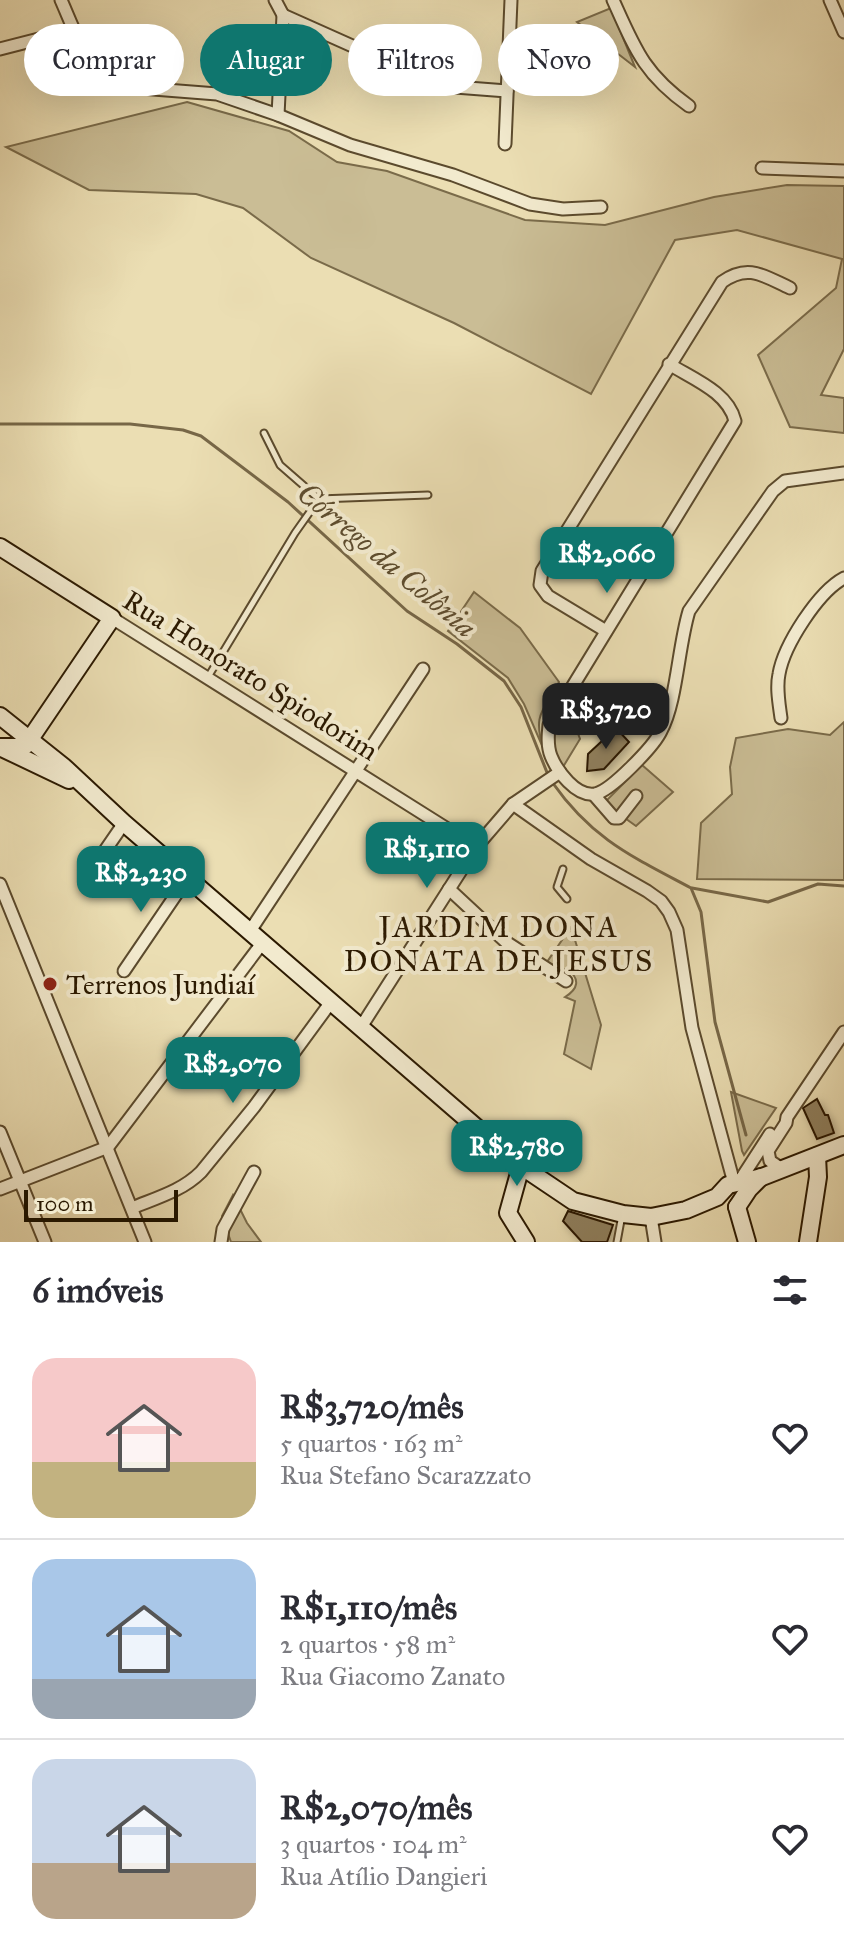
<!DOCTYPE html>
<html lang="pt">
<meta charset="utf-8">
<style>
body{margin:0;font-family:"IM FELL Great Primer",serif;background:#f2f2f3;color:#2b2b33;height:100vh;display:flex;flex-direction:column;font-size:30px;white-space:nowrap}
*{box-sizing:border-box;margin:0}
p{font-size:26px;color:#7c7c81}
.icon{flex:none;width:44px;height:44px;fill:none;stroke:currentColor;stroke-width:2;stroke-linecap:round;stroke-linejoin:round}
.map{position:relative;height:1242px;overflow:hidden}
.panel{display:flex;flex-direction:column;background:#fff;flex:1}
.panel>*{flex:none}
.banner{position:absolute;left:24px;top:24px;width:796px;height:72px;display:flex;gap:16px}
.scale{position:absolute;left:24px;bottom:20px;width:154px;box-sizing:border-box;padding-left:8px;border:4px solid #2b1900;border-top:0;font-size:22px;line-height:28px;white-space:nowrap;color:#2b1900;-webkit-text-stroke:6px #f2eace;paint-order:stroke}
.price{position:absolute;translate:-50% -68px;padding:0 18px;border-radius:16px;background:#0f766e;color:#fff;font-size:26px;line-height:52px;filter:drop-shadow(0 2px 4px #0008)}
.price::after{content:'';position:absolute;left:50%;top:48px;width:24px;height:18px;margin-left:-12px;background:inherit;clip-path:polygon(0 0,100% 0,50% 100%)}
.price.active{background:#222;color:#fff}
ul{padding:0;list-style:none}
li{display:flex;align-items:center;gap:24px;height:200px;padding:0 32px}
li+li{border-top:2px solid #e1e1e2}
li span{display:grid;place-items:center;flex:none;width:224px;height:160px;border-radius:24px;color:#555}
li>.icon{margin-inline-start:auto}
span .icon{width:96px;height:96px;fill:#fffc;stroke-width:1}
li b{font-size:34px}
h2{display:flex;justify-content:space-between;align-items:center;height:96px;padding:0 32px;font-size:34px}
.tag{padding:0 28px;border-radius:36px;background:#fff;box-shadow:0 8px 32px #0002;font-size:28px;line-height:72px}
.tag.active{background:#0f766e;color:#fff}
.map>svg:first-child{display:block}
.green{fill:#cabd95;stroke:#7a6b4a;stroke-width:2}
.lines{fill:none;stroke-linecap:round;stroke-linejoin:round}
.stream{stroke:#776747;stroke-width:3}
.building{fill:#8f7f5d;stroke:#2b1900;stroke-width:2;filter:url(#shadow)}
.lane-casing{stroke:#5b4a2d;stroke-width:9}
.street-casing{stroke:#5b4a2d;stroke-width:15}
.secondary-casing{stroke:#2b1900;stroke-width:20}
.lane{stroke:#f2eace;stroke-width:5}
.street{stroke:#f2eace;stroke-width:11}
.secondary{stroke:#f2eace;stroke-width:16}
.poi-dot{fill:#8f2418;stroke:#f2eace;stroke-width:3}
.labels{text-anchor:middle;stroke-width:8;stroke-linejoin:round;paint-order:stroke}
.street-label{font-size:28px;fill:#2b1900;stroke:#f2eace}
.poi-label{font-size:28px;fill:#2b1900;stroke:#f2eace;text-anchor:start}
.water-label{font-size:30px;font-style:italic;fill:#5e4d2f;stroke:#f2eace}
.neighbourhood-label{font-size:30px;letter-spacing:2px;fill:#2b1900;stroke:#f2eace}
</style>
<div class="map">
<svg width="844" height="1242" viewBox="0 0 844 1242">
<defs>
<filter id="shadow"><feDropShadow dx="3.5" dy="3.5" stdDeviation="4" flood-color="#0004"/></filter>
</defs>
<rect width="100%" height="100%" fill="#ebdeb3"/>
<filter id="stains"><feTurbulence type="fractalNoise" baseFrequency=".0025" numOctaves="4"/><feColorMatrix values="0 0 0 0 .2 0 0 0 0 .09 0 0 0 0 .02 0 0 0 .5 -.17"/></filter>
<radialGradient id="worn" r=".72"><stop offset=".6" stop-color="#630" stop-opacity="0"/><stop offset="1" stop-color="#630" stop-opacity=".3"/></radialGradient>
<g class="green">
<path d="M611,8L635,67L577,22Z"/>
<path d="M187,102L289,131L337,162L387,171L525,220L605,225L714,197L787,185L844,186V349L821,395L844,398V433L790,427L758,355L836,288L842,259L737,230L675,240L591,394L454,323L311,258L243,208L196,194L89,190L6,147Z"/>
<path d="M474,592L520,628L559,682C543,711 532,715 544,750L524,704L508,678L448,631Z"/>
<path d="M568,706L580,739L563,767C545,743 552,727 568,706Z"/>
<path d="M844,722V880L697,879L701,823L732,794L730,767L736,738L788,729L830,735Z"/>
<path d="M642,765L673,792L636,826L604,803Z"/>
<path d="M571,927L601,1025L591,1069L564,1054L575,1001L565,997C578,989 581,979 567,969H560L547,962Z"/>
<path d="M731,1092L776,1108L744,1155L742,1151Z"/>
<path d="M233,1195L247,1223L261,1242H231L222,1216Z"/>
</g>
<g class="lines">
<g class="stream">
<path d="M0,424H130L183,430L201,436L288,502L407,611L457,644L504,681L521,707L548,775"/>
<path d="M552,782C592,839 631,856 691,888L701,912L715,1022L746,1135"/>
<path d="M692,888L768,902L818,884L844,886"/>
</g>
</g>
<g class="building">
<path d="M616,728L629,742L604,769L587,771L588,754Z"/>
<path d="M817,1099L825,1115H828L834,1133L817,1139L803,1108Z"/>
<path d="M568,1211L613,1225L607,1242H582L563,1221Z"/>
</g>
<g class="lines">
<defs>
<g id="lane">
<path d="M264,433L280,465L319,499"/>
<path d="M208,677L295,533L319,499L428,495"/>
<path d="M563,869L557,887L567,899"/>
<path d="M617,1242L622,1215"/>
</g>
<g id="street">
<path d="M61,0C74,29 87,70 115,86L217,94L278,115L350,145L453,175L530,204L563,209L601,207"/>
<path d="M275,0L283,15L278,115"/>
<path d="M613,0C635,49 644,74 689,106"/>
<path d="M830,0L844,32"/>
<path d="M283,15L442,86L507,91"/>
<path d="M0,49L74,30"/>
<path d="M505,144L511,0"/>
<path d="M762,168L844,171"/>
<path d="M669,364C693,379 728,392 735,421L549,725C548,735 547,746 551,756C557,771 576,797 595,794C611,791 654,746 661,731C677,701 678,647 689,611L773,491L785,481L844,473"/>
<path d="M112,618L476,847"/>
<path d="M606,631L548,596L540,585L542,571L722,282C748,263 764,276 790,288"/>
<path d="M781,718C779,703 776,688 779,674C784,645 818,592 844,578"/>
<path d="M594,795L614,818H619L636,796"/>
<path d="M513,804L591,859L647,891L661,901L669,912L677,930L692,1028L734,1183"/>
<path d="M91,871L124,823"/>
<path d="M0,884L145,1242"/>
<path d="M449,889L506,942L566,981"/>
<path d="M250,931L423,669"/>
<path d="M124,971L188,877"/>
<path d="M361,1027L476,847L513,804L560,772"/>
<path d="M0,1132L45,1242"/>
<path d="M787,1168L779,1167L770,1161L768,1151L786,1123L787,1117L844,1032"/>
<path d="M739,1182L770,1134"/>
<path d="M0,1189L108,1147L263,942"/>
<path d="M132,1208C156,1198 182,1191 201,1172L254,1107L331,1002"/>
<path d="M651,1217L655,1242"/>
<path d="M221,1242L223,1229L254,1172"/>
</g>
<g id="secondary">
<path d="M0,547L112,618L26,745L20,747H0"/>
<path d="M0,716L64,767L124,823L521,1166L573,1201L623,1214L651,1217L686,1210L717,1197L728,1185L762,1177L844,1145"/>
<path d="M4,749L69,780"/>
<path d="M521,1166L508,1213L526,1242"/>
<path d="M737,1207L749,1189L761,1177"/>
<path d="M737,1207L747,1242"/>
<path d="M808,1242L818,1177L817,1156"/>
</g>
</defs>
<use href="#lane" class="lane-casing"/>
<use href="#street" class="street-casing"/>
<use href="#secondary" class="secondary-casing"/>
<use href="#lane" class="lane"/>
<use href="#street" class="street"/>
<use href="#secondary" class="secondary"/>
</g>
<circle class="poi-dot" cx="50" cy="984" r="8"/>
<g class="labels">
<g class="street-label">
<text transform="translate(251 675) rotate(32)" y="10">Rua Honorato Spiodorim</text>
</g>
<g class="poi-label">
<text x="66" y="994">Terrenos Jundiaí</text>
</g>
<g class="water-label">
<text transform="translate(387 560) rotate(40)" y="10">Córrego da Colônia</text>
</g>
<g class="neighbourhood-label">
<text x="499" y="937">JARDIM DONA<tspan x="499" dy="34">DONATA DE JESUS</tspan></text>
</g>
</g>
<rect width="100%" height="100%" filter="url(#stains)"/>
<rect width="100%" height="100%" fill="url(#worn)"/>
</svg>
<div class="scale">100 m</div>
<b class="price" style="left:607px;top:595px">R$2,060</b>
<b class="price active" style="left:606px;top:751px">R$3,720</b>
<b class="price" style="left:427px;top:890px">R$1,110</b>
<b class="price" style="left:141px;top:914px">R$2,230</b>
<b class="price" style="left:233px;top:1105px">R$2,070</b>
<b class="price" style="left:517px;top:1188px">R$2,780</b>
<div class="banner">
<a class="tag">Comprar</a>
<a class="tag active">Alugar</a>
<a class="tag">Filtros</a>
<a class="tag">Novo</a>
</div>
</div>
<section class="panel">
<h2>6 imóveis<svg class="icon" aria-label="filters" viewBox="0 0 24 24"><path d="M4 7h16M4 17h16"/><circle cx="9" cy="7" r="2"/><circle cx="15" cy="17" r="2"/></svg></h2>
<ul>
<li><span style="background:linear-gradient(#f6c9c9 65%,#c2b280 0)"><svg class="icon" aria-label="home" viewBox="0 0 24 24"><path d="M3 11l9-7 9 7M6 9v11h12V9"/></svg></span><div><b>R$3,720/mês</b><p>5 quartos · 163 m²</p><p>Rua Stefano Scarazzato</p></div><svg class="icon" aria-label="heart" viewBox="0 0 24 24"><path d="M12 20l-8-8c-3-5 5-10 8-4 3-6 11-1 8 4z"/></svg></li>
<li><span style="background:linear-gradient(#a9c7e8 75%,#9aa5b1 0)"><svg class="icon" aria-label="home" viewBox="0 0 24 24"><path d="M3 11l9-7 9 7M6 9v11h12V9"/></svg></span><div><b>R$1,110/mês</b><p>2 quartos · 58 m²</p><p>Rua Giacomo Zanato</p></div><svg class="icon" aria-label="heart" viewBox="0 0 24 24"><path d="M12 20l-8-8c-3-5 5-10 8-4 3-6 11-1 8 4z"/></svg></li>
<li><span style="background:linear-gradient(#c9d6e8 65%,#b9a48a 0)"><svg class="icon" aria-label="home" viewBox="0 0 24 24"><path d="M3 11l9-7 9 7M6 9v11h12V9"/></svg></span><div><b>R$2,070/mês</b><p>3 quartos · 104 m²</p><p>Rua Atílio Dangieri</p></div><svg class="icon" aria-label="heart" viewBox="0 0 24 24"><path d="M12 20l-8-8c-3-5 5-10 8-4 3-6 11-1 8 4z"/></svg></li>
</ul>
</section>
